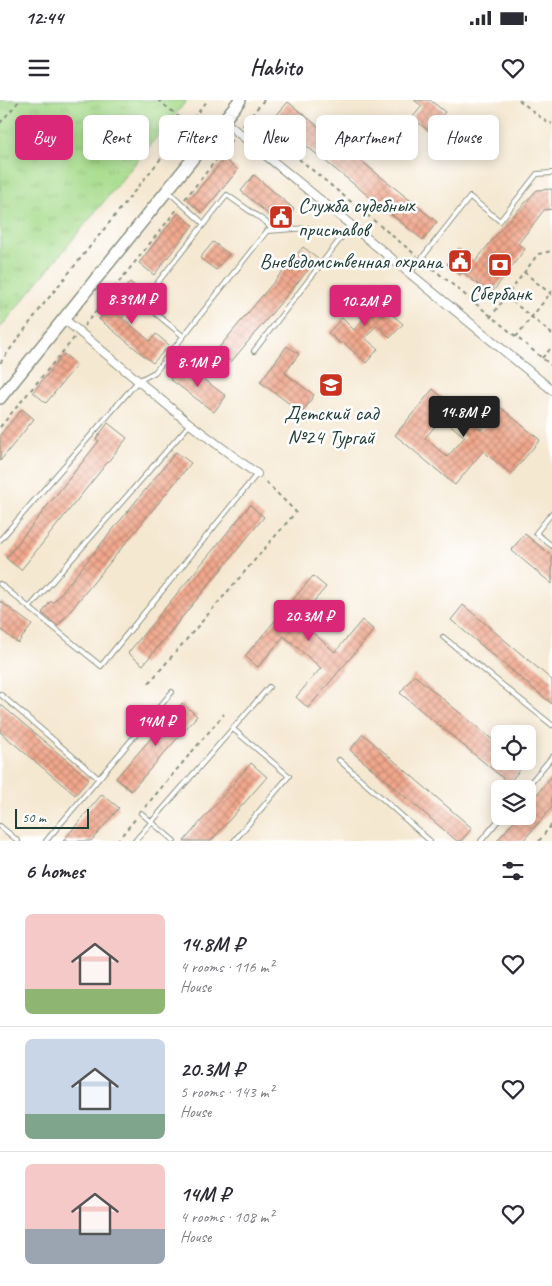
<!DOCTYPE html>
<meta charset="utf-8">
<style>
body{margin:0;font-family:Caveat,sans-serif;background:#f2f2f3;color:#2b2b33;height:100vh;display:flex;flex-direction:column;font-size:19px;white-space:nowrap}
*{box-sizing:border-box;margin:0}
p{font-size:16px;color:#7c7c81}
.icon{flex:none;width:28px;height:28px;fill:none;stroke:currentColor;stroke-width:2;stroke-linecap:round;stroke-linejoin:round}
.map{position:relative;height:741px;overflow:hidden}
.panel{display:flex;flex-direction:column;background:#fff;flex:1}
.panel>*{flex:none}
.guide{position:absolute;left:15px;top:15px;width:522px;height:45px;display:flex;gap:10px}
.tools{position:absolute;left:491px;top:625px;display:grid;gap:10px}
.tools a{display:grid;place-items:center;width:45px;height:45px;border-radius:8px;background:#fff;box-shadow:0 2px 12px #0003;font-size:25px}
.scale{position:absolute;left:15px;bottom:12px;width:74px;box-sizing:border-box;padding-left:5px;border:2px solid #1f3d34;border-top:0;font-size:14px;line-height:18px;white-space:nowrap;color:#1f3d34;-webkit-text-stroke:4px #fff;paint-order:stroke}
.price{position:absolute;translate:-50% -42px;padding:0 11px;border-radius:5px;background:#db2777;color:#fff;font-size:16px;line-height:32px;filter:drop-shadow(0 1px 2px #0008)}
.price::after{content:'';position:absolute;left:50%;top:30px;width:15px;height:11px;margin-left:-8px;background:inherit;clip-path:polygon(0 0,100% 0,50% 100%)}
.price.on{background:#222;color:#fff}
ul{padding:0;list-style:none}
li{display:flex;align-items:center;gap:15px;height:125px;padding:0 25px}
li+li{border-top:1px solid #e1e1e2}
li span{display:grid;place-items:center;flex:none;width:140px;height:100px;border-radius:8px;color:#555}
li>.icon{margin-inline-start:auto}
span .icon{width:60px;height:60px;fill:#fffc;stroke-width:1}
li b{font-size:21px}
h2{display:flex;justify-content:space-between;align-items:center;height:60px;padding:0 25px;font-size:21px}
.pill{padding:0 18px;border-radius:8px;background:#fff;box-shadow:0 2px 12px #0003;font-size:18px;line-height:45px}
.pill.on{background:#db2777;color:#fff}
.status{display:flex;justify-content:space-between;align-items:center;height:35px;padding:0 25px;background:#fff;direction:ltr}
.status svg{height:14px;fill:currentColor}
header{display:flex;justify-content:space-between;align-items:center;height:65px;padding:0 25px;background:#fff;font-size:22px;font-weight:700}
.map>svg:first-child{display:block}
.park{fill:url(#park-tufts);stroke:#638c60}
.building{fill:url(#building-cross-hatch);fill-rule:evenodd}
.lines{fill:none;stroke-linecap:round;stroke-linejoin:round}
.lane-casing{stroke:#8a9282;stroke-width:6}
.street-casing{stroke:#8a9282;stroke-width:10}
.secondary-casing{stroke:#8a9282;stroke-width:14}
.path{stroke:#8a9282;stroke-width:2;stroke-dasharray:4 4;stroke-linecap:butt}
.lane{stroke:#fff;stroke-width:4}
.street{stroke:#fff;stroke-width:8}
.secondary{stroke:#fff;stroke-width:11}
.labels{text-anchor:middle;stroke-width:5;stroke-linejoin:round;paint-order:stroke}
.poi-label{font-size:21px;fill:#1f3d34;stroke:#fff}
</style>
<div class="status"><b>12:44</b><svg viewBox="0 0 49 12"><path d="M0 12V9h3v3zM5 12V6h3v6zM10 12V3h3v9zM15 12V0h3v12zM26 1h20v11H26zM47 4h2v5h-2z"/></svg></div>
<header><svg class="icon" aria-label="menu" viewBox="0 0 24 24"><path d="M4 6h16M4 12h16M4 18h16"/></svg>Habito<svg class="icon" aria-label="heart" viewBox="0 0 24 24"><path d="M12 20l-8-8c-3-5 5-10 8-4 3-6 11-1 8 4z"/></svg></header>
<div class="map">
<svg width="552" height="741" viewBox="0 0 552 741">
<defs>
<pattern id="park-tufts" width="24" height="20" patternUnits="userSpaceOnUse" patternTransform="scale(1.25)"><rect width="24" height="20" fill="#a7dc8d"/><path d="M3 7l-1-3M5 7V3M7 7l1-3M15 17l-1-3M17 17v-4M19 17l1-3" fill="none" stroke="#8fbe7a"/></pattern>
<pattern id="building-cross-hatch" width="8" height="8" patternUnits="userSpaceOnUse" patternTransform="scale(1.25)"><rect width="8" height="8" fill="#f1a78c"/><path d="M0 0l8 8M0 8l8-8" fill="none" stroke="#c38973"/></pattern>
</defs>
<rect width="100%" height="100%" fill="#fff"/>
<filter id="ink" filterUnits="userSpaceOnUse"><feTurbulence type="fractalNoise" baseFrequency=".02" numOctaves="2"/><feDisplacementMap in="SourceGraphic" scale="10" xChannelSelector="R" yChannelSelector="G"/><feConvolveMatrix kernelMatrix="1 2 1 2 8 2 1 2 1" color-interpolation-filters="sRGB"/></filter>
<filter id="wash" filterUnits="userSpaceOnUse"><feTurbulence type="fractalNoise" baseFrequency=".0096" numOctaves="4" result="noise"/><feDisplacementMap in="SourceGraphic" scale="20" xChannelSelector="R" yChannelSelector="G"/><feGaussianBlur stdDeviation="1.12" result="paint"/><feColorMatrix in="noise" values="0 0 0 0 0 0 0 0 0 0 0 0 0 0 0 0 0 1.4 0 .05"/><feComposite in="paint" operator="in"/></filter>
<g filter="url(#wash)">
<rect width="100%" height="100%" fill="#f5e8d1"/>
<path class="park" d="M0,0H187L0,228Z"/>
<g id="blocks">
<g class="building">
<path d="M414,0H430L445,12L430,32L412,18L422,6Z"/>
<path d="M288,2L437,122L423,140L273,19Z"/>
<path d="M224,59L238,70L202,113L188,101Z"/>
<path d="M254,75L294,109L281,125L241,91Z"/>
<path d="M552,89V109L544,110L518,144L525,149L491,194L462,172L460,175L447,164L458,149L475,162L500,130L537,90Z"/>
<path d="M178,113L193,125L154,175L139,163Z"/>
<path d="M213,142L229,154L216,170L200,158Z"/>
<path d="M303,147L318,158L231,262L217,250Z"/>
<path d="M130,182L143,193L122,218L150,241L156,234L169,245L153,263L99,219Z"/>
<path d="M364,191L403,224L390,238L377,225L365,238L378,249L366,263L343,242L341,244L328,233L342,218L354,230L365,217L351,205Z"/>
<path d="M287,246L299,254L285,273L314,295L302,313L260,282Z"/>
<path d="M64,254L77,265L46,303L33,292Z"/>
<path d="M182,263L226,296L214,312L170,279Z"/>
<path d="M433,289L481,330L500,307L540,340L511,374L483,351L455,385L395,335ZM442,318L465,337L447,357L425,338Z"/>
<path d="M22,309L34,319L0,361V335Z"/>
<path d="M108,323L127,338L21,470L6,458L99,341L96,339Z"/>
<path d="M176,352L191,363L58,526L42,513L51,501L53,503Z"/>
<path d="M250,405L264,417L143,565L128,553Z"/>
<path d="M525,434L552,456V484L511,450Z"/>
<path d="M313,476L326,487L298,520L335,552L362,520L374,530L308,608L296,597L321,568L284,536L258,567L245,556Z"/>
<path d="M0,501L32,525L18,543L0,529Z"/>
<path d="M463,505L552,580V604L451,520Z"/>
<path d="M414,575L500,646V661H518L523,666L509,683L400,593Z"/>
<path d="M182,603L197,616L131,691L116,678Z"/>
<path d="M0,604L89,679L75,695L0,632Z"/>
<path d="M363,634L472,728L461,741H457L350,650Z"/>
<path d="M251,663L267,677L211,741H184Z"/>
<path d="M552,676V707L523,741H497L518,716H528V705Z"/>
<path d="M102,694L119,708L91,741H63Z"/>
</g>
</g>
</g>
<g filter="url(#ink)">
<use href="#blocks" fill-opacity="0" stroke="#8a9282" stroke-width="1"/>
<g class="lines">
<defs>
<g id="lane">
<path d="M169,92L204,124"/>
<path d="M410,173L470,97L500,121L537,74L552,73"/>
<path d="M183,236L142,202L227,95L267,123L271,130"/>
<path d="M254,251L351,125"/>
<path d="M552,413L536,433L552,446"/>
<path d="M0,440L138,281L155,272L267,131L308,128"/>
<path d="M0,484L101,566L257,374"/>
<path d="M29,508L190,324"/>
<path d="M443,537L552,625"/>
<path d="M0,594L98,678"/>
<path d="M233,629L289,676L234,741"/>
<path d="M339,660L430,741"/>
<path d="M525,689L552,657"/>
<path d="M141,713L174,741"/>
<path d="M0,726L18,741"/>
<path d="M46,741L172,592"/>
<path d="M135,741L269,587"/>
<path d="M481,741L502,716"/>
</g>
<g id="street">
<path d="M224,21L552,290"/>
<path d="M64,219L190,324L257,374"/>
</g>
<path id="secondary" d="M0,298L240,0"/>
</defs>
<use href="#lane" class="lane-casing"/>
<use href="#street" class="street-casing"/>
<use href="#secondary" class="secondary-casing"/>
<g class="path">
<path d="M158,0L189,25"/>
<path d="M264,0L249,18L417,156"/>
<path d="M519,0L549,24L552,23"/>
<path d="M0,23L20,0"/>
<path d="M243,26L249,18"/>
<path d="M185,99L232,40"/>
<path d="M426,163L552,266"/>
<path d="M524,172L552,195"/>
<path d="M506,196L552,234"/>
<path d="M490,218L538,154L552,151"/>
<path d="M84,226L178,108"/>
<path d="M516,237L552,191"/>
<path d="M542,258L552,247"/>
<path d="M0,263L43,205L208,0"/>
<path d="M0,327L75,237"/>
<path d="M149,583L296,412L263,379"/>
<path d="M145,707L224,614"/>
<path d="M117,741L137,717"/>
<path d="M539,741L552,724"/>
</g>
<use href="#lane" class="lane"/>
<use href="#street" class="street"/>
<use href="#secondary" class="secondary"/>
</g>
</g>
<defs>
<symbol id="civic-square" viewBox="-11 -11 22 22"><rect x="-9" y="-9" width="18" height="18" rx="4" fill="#c8321e" stroke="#fff"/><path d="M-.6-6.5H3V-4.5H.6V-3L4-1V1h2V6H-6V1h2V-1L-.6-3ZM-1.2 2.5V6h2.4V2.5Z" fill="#fff"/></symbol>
<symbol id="bank-square" viewBox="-11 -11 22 22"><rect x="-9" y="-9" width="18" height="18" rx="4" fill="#c8321e" stroke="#fff"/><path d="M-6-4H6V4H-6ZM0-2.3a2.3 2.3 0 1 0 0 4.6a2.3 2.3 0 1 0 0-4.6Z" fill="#fff"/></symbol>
<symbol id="school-square" viewBox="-11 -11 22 22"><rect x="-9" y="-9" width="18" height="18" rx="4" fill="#c8321e" stroke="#fff"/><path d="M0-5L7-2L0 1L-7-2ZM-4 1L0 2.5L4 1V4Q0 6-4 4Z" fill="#fff"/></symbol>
</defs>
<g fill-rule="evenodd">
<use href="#civic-square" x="267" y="103" width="28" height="28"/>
<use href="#civic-square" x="446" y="147" width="28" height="28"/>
<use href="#bank-square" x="486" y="151" width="28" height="28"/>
<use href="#school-square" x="317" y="271" width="28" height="28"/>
</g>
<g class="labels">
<g class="poi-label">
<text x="298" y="112" text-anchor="start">Служба судебных<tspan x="298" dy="24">приставов</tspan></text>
<text x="442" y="168" text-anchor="end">Вневедомственная охрана</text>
<text x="500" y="200">Сбербанк</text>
<text x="331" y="320">Детский сад<tspan x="331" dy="24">№24 Тургай</tspan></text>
</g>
</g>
</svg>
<div class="tools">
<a><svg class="icon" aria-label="locate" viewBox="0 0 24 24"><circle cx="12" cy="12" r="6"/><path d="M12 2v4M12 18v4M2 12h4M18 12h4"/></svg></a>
<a><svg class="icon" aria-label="layers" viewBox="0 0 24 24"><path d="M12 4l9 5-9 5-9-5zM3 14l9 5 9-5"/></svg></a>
</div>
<div class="scale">50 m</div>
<b class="price" style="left:132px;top:225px">8.39M ₽</b>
<b class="price" style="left:365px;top:227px">10.2M ₽</b>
<b class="price" style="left:198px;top:288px">8.1M ₽</b>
<b class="price on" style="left:464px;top:338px">14.8M ₽</b>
<b class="price" style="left:309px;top:542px">20.3M ₽</b>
<b class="price" style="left:156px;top:647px">14M ₽</b>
<div class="guide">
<a class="pill on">Buy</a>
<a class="pill">Rent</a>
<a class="pill">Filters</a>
<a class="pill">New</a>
<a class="pill">Apartment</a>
<a class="pill">House</a>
</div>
</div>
<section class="panel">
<h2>6 homes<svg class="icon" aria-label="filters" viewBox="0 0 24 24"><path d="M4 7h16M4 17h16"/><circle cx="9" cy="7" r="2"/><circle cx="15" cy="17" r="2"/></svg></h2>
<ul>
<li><span style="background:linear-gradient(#f6c9c9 75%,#8fb573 0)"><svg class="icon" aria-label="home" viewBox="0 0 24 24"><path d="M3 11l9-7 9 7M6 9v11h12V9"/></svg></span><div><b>14.8M ₽</b><p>4 rooms · 116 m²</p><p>House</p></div><svg class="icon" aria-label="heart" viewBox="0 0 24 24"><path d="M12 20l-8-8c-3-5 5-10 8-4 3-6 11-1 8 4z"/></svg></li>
<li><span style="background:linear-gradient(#c9d6e8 75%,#7fa58c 0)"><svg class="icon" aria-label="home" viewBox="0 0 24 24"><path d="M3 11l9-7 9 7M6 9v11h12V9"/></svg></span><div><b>20.3M ₽</b><p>5 rooms · 143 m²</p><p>House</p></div><svg class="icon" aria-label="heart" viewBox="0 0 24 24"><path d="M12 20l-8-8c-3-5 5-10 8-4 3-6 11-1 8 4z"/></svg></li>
<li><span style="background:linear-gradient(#f6c9c9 65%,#9aa5b1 0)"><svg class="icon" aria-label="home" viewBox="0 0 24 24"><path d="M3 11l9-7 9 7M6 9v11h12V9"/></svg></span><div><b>14M ₽</b><p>4 rooms · 108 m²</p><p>House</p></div><svg class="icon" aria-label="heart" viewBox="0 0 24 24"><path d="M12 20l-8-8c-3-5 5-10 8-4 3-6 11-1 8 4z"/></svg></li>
</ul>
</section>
